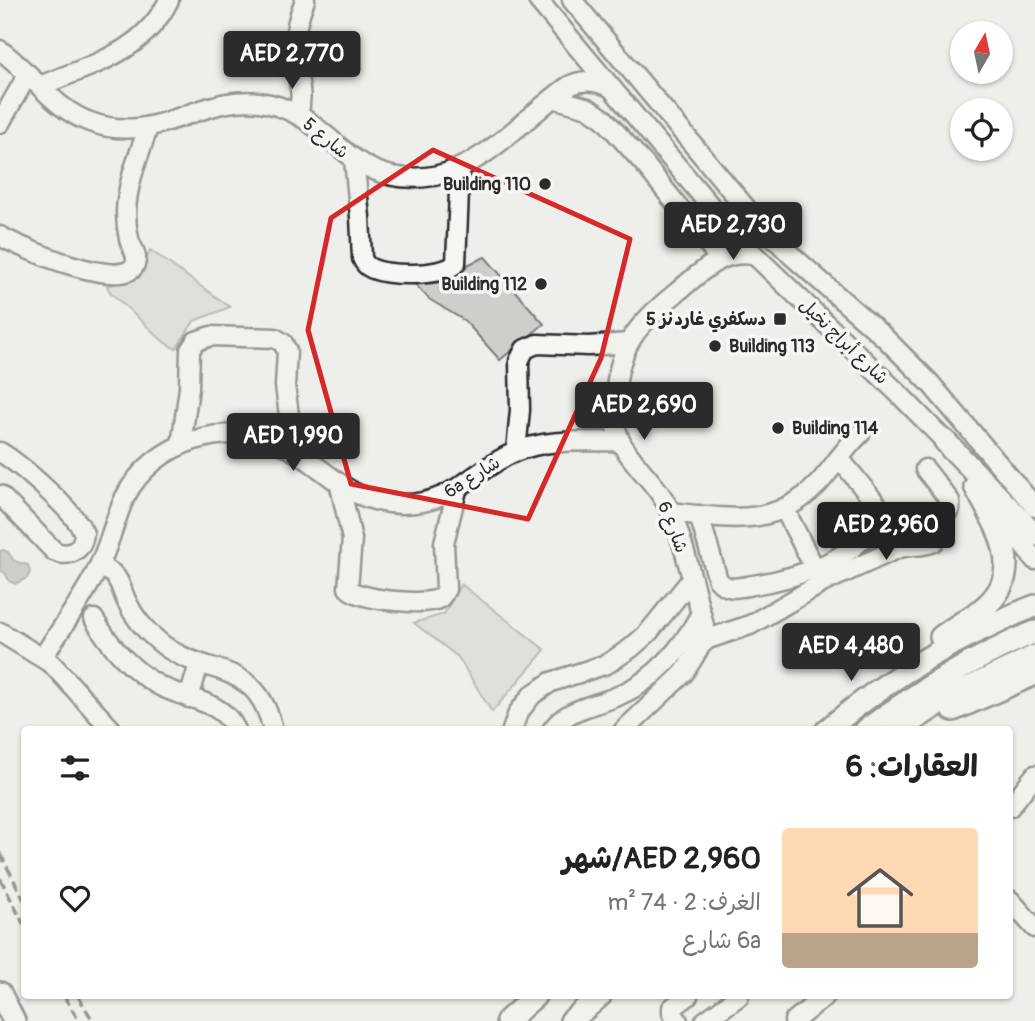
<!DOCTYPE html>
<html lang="ar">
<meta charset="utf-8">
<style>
body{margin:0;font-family:Pangolin,"Playpen Sans Arabic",sans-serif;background:#f6f6f6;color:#222;direction:rtl;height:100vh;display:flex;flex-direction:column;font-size:26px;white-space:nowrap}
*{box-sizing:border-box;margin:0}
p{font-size:23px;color:#767676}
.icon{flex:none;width:38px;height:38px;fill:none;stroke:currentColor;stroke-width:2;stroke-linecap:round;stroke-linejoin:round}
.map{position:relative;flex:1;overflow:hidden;direction:ltr}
.details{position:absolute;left:21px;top:726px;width:992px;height:273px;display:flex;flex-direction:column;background:#fff;border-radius:7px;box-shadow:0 2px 5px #0004;direction:rtl}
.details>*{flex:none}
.needle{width:46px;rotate:9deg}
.controls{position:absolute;left:950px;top:21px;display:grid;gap:14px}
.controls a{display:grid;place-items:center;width:63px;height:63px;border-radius:50%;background:#fff;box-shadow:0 2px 5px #0004;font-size:35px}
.price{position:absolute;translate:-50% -60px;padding:0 16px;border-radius:7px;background:#2b2b2b;color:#fff;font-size:23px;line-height:46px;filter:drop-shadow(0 2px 4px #0008)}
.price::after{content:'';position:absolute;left:50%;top:42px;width:21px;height:16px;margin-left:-10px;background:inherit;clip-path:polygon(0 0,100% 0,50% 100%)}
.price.active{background:#222;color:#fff}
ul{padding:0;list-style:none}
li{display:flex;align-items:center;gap:21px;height:175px;padding:0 35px}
li span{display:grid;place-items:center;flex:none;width:196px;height:140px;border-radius:7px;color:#555}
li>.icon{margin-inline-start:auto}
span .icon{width:84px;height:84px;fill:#fffc;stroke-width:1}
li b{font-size:30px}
h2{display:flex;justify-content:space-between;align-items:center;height:84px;padding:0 35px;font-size:30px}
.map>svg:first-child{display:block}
.green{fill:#cececa;stroke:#7c7c7a;stroke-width:2}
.water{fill:#a6a6a3;stroke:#757573;stroke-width:2}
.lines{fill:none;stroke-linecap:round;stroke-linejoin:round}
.minor-casing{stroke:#2b2b2b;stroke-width:23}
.major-casing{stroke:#2b2b2b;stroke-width:26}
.minor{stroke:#f6f6f2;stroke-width:18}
.major{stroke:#f6f6f2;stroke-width:21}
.rail{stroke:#2b2b2b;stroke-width:3.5;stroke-dasharray:10 5;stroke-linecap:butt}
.marked{fill:none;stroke:#d62828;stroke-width:5;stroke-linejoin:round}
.poi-dot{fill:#2b2b2b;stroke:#f6f6f2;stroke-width:2.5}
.labels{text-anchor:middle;stroke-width:7;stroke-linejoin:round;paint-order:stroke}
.street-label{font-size:18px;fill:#2b2b2b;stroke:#f6f6f2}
.poi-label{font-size:18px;font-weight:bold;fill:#2b2b2b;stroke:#f6f6f2;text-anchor:end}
</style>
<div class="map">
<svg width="1035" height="1021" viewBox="0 0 1035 1021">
<rect width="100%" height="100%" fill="#eeeeea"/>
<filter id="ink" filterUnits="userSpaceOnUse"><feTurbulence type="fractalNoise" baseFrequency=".0143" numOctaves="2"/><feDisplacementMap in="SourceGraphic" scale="14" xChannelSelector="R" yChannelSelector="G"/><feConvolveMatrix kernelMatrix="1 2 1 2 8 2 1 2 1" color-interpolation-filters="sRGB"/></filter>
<g filter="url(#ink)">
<g class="green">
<path d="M150,250L230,307L194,321L176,349L165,343L110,292L107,286L139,278Z"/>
<path d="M485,257L544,324L500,360L465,321L429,299L412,281L458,269Z"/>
<path d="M461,584L545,650L492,712L458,657L414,623L444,614Z"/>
</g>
<path class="water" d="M3,550L8,552L14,561L28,565L30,572L27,578L15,584L9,581L6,574L0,570V551Z"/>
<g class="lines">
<defs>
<g id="minor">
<path d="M538,0L739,240L899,394L945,441L951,451"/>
<path d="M572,0L751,214L791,255L884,337L930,383L1035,507"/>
<path d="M0,50C32,73 52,108 90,122C160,148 204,88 270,104C337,120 347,190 434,176C478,168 514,129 548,102C555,97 562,90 569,86C582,79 597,81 610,87"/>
<path d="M40,86C92,64 142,54 169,0"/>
<path d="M553,98L588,108L604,119L646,166L719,258"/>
<path d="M298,115C304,95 298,80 295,60C293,39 297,19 305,0"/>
<path d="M0,123L28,74"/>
<path d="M354,160L360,217L362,258C364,262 364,264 369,267C384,277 444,277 456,263L460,168"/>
<path d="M0,236C19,247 125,293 135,264C139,255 131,247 129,239C127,230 126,221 126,212C127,183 139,155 148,128"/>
<path d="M181,445L189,388L190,350L196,341L211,336L275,338L283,343L287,351L285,386L294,451"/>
<path d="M516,451L520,410L519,361L525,349L537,344L589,346L628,343"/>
<path d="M0,452C19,463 78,514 84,534C82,551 69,558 54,551L0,495"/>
<path d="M925,469L950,501V509L935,524"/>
<path d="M340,486L352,539L348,588C358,600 418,605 435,600C441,599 443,595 446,589L444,543L457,490"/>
<path d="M992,507L1035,560"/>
<path d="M784,508L815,569"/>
<path d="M670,512C726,518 775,529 818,484C833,468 844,449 860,434"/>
<path d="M699,515L718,580C728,592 740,587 753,585C797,578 856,560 879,518L878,506L839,458"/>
<path d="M921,520C930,518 936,522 938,531L934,542C924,547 910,545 899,548Z"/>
<path d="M98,568C104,569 109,570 113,574C121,581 122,593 127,602C134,617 145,630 157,640C202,680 256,655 273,730"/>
<path d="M94,619C110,646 130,669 158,685C185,700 222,699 236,730"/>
<path d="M0,632L52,664L112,730"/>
<path d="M708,639C695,597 688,551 670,511C659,486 637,469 623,446C614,431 614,416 615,399C618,346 636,326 676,293C702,272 719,250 754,255"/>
<path d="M43,657C60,630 79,604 94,576C108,551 113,523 125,497C154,440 229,419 285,446C329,468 345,503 402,504C455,504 472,470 515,452C547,438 586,442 620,441"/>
<path d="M189,698L199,664"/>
<path d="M512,730L518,713L532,695L551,682L607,664L631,648L648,633L691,580"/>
<path d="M552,730C567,708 595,706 618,696C656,679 680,651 700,615"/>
<path d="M624,730L684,673L701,645L708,639L750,625L824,582L899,548"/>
<path d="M1010,807L1035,775"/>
<path d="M1010,900L1035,928"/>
<path d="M678,1021L672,1013V1008L688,996"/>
<path d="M705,1021L739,996"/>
<path d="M794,1021L825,996"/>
</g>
<g id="major">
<path d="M945,441L1035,535"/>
<path d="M941,637C954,627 969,619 982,609C1029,572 996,526 975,486"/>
<path d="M953,710L1035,674"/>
<path d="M827,730C892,675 956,637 1035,606"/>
<path d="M866,730C919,691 974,657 1035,632"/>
<path d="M898,730L950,697L1035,656"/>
<path d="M0,993L14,1021"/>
<path d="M507,1021L535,996"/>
<path d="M571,1021L600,996"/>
</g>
</defs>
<use href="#minor" class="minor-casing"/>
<use href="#major" class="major-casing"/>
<use href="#minor" class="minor"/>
<use href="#major" class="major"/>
<g class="rail">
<path d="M0,853L24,900"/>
<path d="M0,878L24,925"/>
<path d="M64,996L79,1021"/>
<path d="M78,996L93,1021"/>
</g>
</g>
</g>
<path d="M0 0H1035V1021H0ZM433,150L630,239L601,358L528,519L351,484L308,330L331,218Z" fill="#eeeeea" fill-opacity=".55" fill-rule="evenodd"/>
<path class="marked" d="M433,150L630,239L601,358L528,519L351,484L308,330L331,218Z"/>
<g class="poi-dot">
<circle cx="545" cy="184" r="7"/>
<circle cx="541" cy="284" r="7"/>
<rect x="773" y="312" width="14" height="14" rx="3.5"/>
<circle cx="715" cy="346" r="7"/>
<circle cx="778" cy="428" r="7"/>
</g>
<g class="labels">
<g class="street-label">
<text transform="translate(326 138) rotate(39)" y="6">شارع 5</text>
<text transform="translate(844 341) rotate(44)" y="6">شارع أبراج نخيل</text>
<text transform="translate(472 477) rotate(-32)" y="6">6a شارع</text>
<text transform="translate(673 527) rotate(69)" y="6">شارع 6</text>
</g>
<g class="poi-label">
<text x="531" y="190">Building 110</text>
<text x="527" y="290">Building 112</text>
<text x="766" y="325">دسكفري غاردنز 5</text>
<text x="729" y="352" text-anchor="start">Building 113</text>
<text x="792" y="434" text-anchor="start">Building 114</text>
</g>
</g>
</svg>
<div class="controls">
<a><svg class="needle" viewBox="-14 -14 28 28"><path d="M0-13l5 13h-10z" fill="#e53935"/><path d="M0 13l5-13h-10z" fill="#767676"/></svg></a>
<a><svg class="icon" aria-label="locate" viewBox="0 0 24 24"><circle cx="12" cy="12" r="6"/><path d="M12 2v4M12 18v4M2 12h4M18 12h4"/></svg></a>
</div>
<b class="price" style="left:292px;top:91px">AED 2,770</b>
<b class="price" style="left:733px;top:262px">AED 2,730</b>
<b class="price" style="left:644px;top:442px">AED 2,690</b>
<b class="price" style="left:293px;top:473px">AED 1,990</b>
<b class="price active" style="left:886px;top:562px">AED 2,960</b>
<b class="price" style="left:851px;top:683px">AED 4,480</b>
<section class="details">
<h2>العقارات: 6<svg class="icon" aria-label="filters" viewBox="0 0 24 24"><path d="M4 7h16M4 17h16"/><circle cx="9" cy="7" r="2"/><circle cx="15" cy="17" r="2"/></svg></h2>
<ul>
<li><span style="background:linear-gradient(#ffd9b3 75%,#b9a48a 0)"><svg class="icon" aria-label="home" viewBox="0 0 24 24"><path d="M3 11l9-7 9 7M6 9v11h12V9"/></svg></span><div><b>AED 2,960/شهر</b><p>الغرف: 2 · 74 m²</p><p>6a شارع</p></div><svg class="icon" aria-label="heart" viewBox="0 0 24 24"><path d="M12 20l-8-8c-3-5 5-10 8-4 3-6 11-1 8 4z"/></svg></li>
</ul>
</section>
</div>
